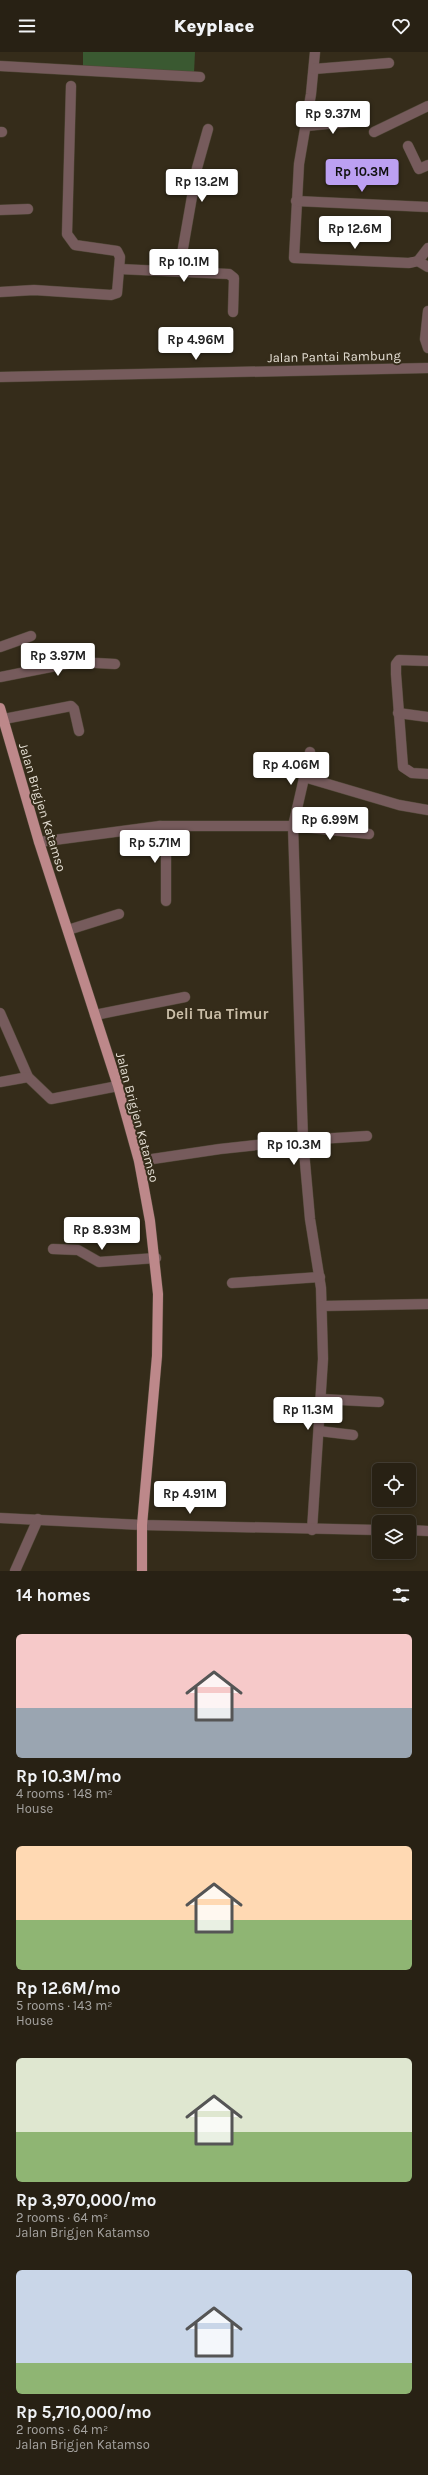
<!DOCTYPE html>
<meta charset="utf-8">
<style>
body{margin:0;font-family:Karla,sans-serif;background:#30291d;color:#f1f3f6;height:100vh;display:flex;flex-direction:column;font-size:15px;white-space:nowrap}
*{box-sizing:border-box;margin:0}
p{font-size:13px;color:#a5a3a0}
.icon{flex:none;width:22px;height:22px;fill:none;stroke:currentColor;stroke-width:2;stroke-linecap:round;stroke-linejoin:round}
.map{position:relative;height:1519px;overflow:hidden}
.details{display:flex;flex-direction:column;background:#282114;flex:1}
.details>*{flex:none}
.fabs{position:absolute;left:372px;top:1411px;display:grid;gap:8px}
.fabs a{display:grid;place-items:center;width:44px;height:44px;border-radius:6px;background:#282114;box-shadow:0 2px 6px #0003,0 0 0 1px #443e34;font-size:20px}
.price{position:absolute;translate:-50% -34px;padding:0 9px;border-radius:4px;background:#fff;color:#222;font-size:13px;line-height:26px;filter:drop-shadow(0 1px 2px #0008)}
.price::after{content:'';position:absolute;left:50%;top:24px;width:12px;height:9px;margin-left:-6px;background:inherit;clip-path:polygon(0 0,100% 0,50% 100%)}
.price.selected{background:#bca0f2;color:#111}
ul{padding:0;list-style:none}
li{display:grid;align-content:center;gap:8px;height:212px;padding:0 16px}
li span{display:grid;place-items:center;height:124px;border-radius:6px;color:#555}
li>.icon{margin-inline-start:auto}
span .icon{width:72px;height:72px;fill:#fffc;stroke-width:1}
li b{font-size:17px}
h2{display:flex;justify-content:space-between;align-items:center;height:48px;padding:0 16px;font-size:17px}
header{display:flex;justify-content:space-between;align-items:center;height:52px;padding:0 16px;background:#282114;font-size:18px;font-weight:800}
.map>svg:first-child{display:block}
.green{fill:#3a5931}
.lines{fill:none;stroke-linecap:round;stroke-linejoin:round}
.street-casing{stroke:#514838;stroke-width:11}
.primary-casing{stroke:#514838;stroke-width:11}
.street{stroke:#765b5c;stroke-width:10}
.primary{stroke:#bd888a;stroke-width:10}
.labels{text-anchor:middle;stroke-width:4;stroke-linejoin:round;paint-order:stroke}
.street-label{font-size:13px;fill:#e4ded3;stroke:#352c1a}
.quarter-label{font-size:15px;font-weight:bold;fill:#cabea8;stroke:#352c1a}
</style>
<header><svg class="icon" aria-label="menu" viewBox="0 0 24 24"><path d="M4 6h16M4 12h16M4 18h16"/></svg>Keyplace<svg class="icon" aria-label="heart" viewBox="0 0 24 24"><path d="M12 20l-8-8c-3-5 5-10 8-4 3-6 11-1 8 4z"/></svg></header>
<div class="map">
<svg width="428" height="1519" viewBox="0 0 428 1519">
<rect width="100%" height="100%" fill="#352c1a"/>
<path class="green" d="M83,0H195L194,21L83,17Z"/>
<g class="lines">
<defs>
<g id="street">
<path d="M315,0L311,42L299,112L294,206L409,211L418,209L428,196"/>
<path d="M0,14L200,25"/>
<path d="M314,17L389,11"/>
<path d="M306,74L359,69"/>
<path d="M0,80H2"/>
<path d="M374,80L428,54"/>
<path d="M408,94L419,117L428,113"/>
<path d="M296,149L428,155"/>
<path d="M0,158L28,157"/>
<path d="M418,209L428,215"/>
<path d="M119,217L229,222L234,226L233,260"/>
<path d="M179,219L197,116L208,77"/>
<path d="M0,240L34,238L111,243L117,241L120,205L117,199L75,193L67,182L71,34"/>
<path d="M428,259L425,287L428,296"/>
<path d="M0,325L428,316"/>
<path d="M0,595L31,584"/>
<path d="M428,609L399,608L396,612V622L403,715L412,721L428,722"/>
<path d="M0,625L76,610L115,612"/>
<path d="M398,661L428,665"/>
<path d="M4,667L71,654L74,657L79,679"/>
<path d="M310,700L293,774L369,782"/>
<path d="M304,725L399,753L428,758"/>
<path d="M160,774L166,801V849"/>
<path d="M39,790L160,774H293L303,1088L367,1084"/>
<path d="M68,878L119,862"/>
<path d="M0,961L28,1025L51,1047L118,1034"/>
<path d="M95,963L185,945"/>
<path d="M0,1030L28,1025"/>
<path d="M139,1109L220,1097L303,1088L310,1167L321,1236L323,1307L312,1478"/>
<path d="M53,1197L78,1198L99,1210L156,1206"/>
<path d="M232,1231L320,1225"/>
<path d="M322,1254L428,1252"/>
<path d="M321,1347L379,1350"/>
<path d="M319,1379L353,1383"/>
<path d="M0,1466L142,1473L379,1478"/>
<path d="M409,1478L428,1479"/>
<path d="M15,1519L38,1467"/>
</g>
<path id="primary" d="M0,656L39,790L118,1034L139,1109L150,1169L158,1242L157,1304L142,1473V1519"/>
</defs>
<use href="#street" class="street-casing"/>
<use href="#primary" class="primary-casing"/>
<use href="#street" class="street"/>
<use href="#primary" class="primary"/>
</g>
<g class="labels">
<g class="street-label">
<text transform="translate(334 304) rotate(-1)" y="5">Jalan Pantai Rambung</text>
<text transform="translate(43 755) rotate(73)" y="5">Jalan Brigjen Katamso</text>
<text transform="translate(138 1065) rotate(75)" y="5">Jalan Brigjen Katamso</text>
</g>
<g class="quarter-label">
<text x="217" y="967">Deli Tua Timur</text>
</g>
</g>
</svg>
<div class="fabs">
<a><svg class="icon" aria-label="locate" viewBox="0 0 24 24"><circle cx="12" cy="12" r="6"/><path d="M12 2v4M12 18v4M2 12h4M18 12h4"/></svg></a>
<a><svg class="icon" aria-label="layers" viewBox="0 0 24 24"><path d="M12 4l9 5-9 5-9-5zM3 14l9 5 9-5"/></svg></a>
</div>
<b class="price" style="left:333px;top:83px">Rp 9.37M</b>
<b class="price selected" style="left:362px;top:141px">Rp 10.3M</b>
<b class="price" style="left:202px;top:151px">Rp 13.2M</b>
<b class="price" style="left:355px;top:198px">Rp 12.6M</b>
<b class="price" style="left:184px;top:231px">Rp 10.1M</b>
<b class="price" style="left:196px;top:309px">Rp 4.96M</b>
<b class="price" style="left:58px;top:625px">Rp 3.97M</b>
<b class="price" style="left:291px;top:734px">Rp 4.06M</b>
<b class="price" style="left:330px;top:789px">Rp 6.99M</b>
<b class="price" style="left:155px;top:812px">Rp 5.71M</b>
<b class="price" style="left:294px;top:1114px">Rp 10.3M</b>
<b class="price" style="left:102px;top:1199px">Rp 8.93M</b>
<b class="price" style="left:308px;top:1379px">Rp 11.3M</b>
<b class="price" style="left:190px;top:1463px">Rp 4.91M</b>
</div>
<section class="details">
<h2>14 homes<svg class="icon" aria-label="filters" viewBox="0 0 24 24"><path d="M4 7h16M4 17h16"/><circle cx="9" cy="7" r="2"/><circle cx="15" cy="17" r="2"/></svg></h2>
<ul>
<li><span style="background:linear-gradient(#f6c9c9 60%,#9aa5b1 0)"><svg class="icon" aria-label="home" viewBox="0 0 24 24"><path d="M3 11l9-7 9 7M6 9v11h12V9"/></svg></span><div><b>Rp 10.3M/mo</b><p>4 rooms · 148 m²</p><p>House</p></div></li>
<li><span style="background:linear-gradient(#ffd9b3 60%,#8fb573 0)"><svg class="icon" aria-label="home" viewBox="0 0 24 24"><path d="M3 11l9-7 9 7M6 9v11h12V9"/></svg></span><div><b>Rp 12.6M/mo</b><p>5 rooms · 143 m²</p><p>House</p></div></li>
<li><span style="background:linear-gradient(#dfe7d0 60%,#8fb573 0)"><svg class="icon" aria-label="home" viewBox="0 0 24 24"><path d="M3 11l9-7 9 7M6 9v11h12V9"/></svg></span><div><b>Rp 3,970,000/mo</b><p>2 rooms · 64 m²</p><p>Jalan Brigjen Katamso</p></div></li>
<li><span style="background:linear-gradient(#c9d6e8 75%,#8fb573 0)"><svg class="icon" aria-label="home" viewBox="0 0 24 24"><path d="M3 11l9-7 9 7M6 9v11h12V9"/></svg></span><div><b>Rp 5,710,000/mo</b><p>2 rooms · 64 m²</p><p>Jalan Brigjen Katamso</p></div></li>
</ul>
</section>
